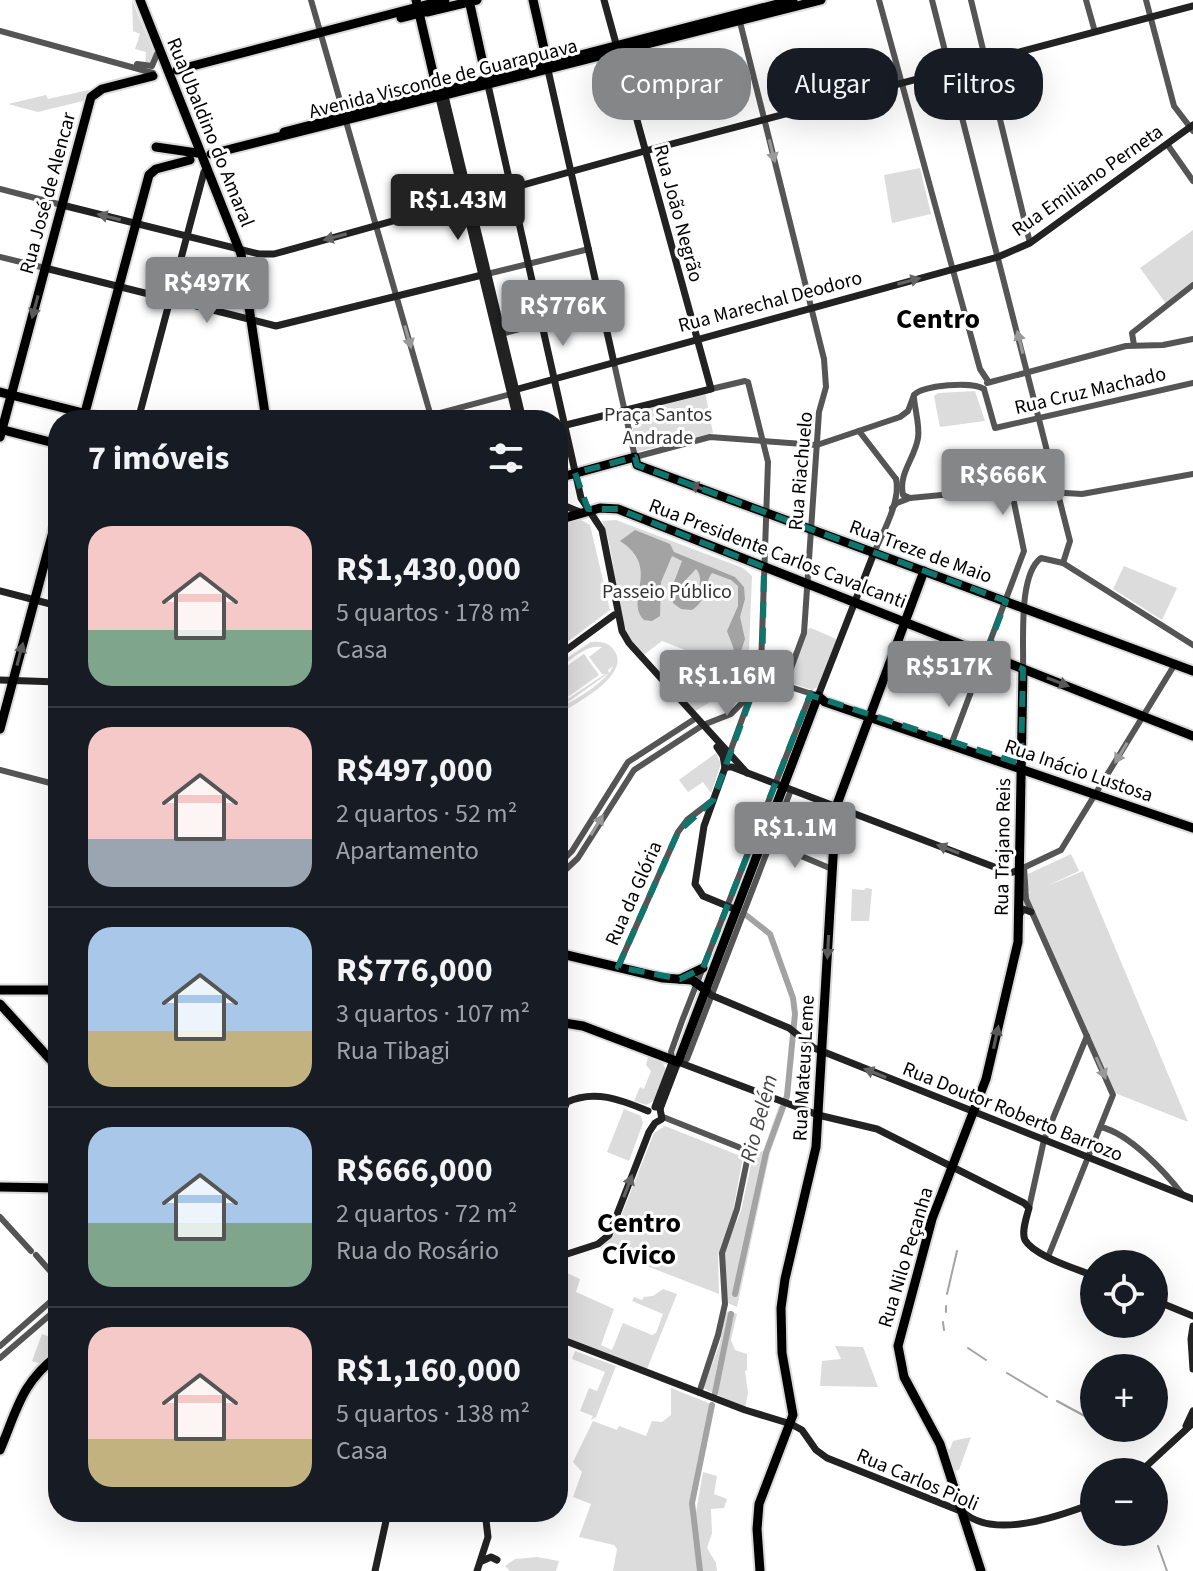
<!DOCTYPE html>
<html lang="pt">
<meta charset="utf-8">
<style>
body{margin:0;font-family:"Source Sans 3",sans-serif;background:#20242c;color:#f1f3f6;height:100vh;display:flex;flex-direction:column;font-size:30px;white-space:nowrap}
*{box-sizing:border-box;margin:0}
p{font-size:26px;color:#9ea1a6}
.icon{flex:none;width:44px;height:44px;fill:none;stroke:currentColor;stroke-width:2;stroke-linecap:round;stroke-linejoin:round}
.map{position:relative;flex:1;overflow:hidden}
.sheet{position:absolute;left:48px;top:410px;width:520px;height:1112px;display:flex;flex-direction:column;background:#171b24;border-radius:32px;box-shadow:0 8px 32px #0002}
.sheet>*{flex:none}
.top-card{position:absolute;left:592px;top:48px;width:480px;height:72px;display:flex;gap:16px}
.buttons{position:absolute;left:1080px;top:1250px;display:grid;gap:16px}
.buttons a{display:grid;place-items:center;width:88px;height:88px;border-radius:50%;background:#171b24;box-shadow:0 8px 32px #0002;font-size:40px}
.price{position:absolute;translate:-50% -68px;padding:0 18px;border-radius:8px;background:#858687;color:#fff;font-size:26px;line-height:52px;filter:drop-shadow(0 2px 4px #0008)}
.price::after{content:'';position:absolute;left:50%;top:48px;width:24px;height:18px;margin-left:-12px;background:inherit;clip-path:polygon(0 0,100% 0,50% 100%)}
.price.selected{background:#222;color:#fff}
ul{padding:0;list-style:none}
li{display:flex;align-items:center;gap:24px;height:200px;padding:0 40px}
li+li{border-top:2px solid #363941}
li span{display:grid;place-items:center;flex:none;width:224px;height:160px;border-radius:24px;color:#555}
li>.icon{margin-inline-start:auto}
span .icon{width:96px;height:96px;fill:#fffc;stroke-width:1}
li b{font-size:34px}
h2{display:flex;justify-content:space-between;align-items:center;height:96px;padding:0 40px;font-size:34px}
.pill{padding:0 28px;border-radius:32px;background:#171b24;box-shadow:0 8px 32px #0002;font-size:28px;line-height:72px}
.pill.selected{background:#858687;color:#fff}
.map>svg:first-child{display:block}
.green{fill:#dcdcdc}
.water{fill:#a3a3a3;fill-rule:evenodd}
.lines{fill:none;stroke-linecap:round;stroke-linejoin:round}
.stream{stroke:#a3a3a3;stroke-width:2}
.river{stroke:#a3a3a3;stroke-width:6}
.primary-casing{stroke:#dbdbdb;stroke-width:13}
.tertiary{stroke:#555;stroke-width:6}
.secondary{stroke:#222;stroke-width:7}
.primary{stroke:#000;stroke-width:9}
.oneway{fill:#999}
.oneway2{fill:#646464}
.oneway3{fill:#595959}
.marked{fill:none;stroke:#0f766e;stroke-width:6;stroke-dasharray:16 10;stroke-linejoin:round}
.labels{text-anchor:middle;stroke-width:6;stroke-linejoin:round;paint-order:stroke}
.street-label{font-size:20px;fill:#000;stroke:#fff}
.park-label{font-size:20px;fill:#333;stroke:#fff}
.water-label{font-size:22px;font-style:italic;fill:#444;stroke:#fff}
.district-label{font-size:28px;font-weight:bold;fill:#000;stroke:#fff}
</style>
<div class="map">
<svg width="1193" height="1571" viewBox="0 0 1193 1571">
<rect width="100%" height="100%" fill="#fff"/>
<g class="green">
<path d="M132,0L155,55L153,62L145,64L146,52L135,49L140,34L133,31Z"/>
<path d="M89,90L87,100L38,112L8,104L46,95L48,99Z"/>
<path d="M920,168L931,214L892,223L884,175Z"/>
<path d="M1193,230V281L1167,302V305L1140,268Z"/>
<path d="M975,391L985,421L940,427L934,396L938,393Z"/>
<path d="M705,392L713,433L637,452L630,412Z"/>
<path d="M581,520L590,525L610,610L558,649V527Z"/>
<path d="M616,520L743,568L752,576L748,675L742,682L694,712L679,693L700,672L690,652L662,641L642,656C608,616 621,566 602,521Z"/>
<path d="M1124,566L1177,588L1162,620L1113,589Z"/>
<path d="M811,628L836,639V641L818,687L812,690L791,683L789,679L808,629Z"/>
<path d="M591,642C600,641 608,642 614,650C632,675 577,702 560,714L558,706C572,705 609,679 613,666L608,670L609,673L565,704L563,702L605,674H602L589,657L602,647C586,644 571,660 558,669V664Z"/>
<path d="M584,654L599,675L565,699L558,689V672Z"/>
<path d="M716,753L721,764L711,793L703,782L688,792L679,780Z"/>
<path d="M1071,854L1079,871L1045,887L1083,871L1188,1122L1115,1093L1026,895L1030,893L1026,885L1028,874Z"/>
<path d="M866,888L872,889L869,921H851L852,889L864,890Z"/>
<path d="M648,1057L663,1063L666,1070L654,1101L646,1105L634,1101L640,1087L644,1089L651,1071L646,1065Z"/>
<path d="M779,1106L786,1108L770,1153L737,1307L728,1303L723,1264L726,1247L741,1211L753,1155L763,1151Z"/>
<path d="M624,1109L641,1116L643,1123L629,1161L607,1152Z"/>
<path d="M665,1126L743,1157L733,1211L718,1256L719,1294L600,1248L613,1236L654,1133Z"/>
<path d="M558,1269L580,1279L576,1292L614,1309L601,1345L612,1350L623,1323L652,1335L656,1333L663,1314L632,1301L634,1297L642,1300L644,1297L653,1296L663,1289L677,1294L647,1369L558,1334Z"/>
<path d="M729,1311L737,1314L731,1340L735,1350L747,1354V1370L745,1371L748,1393L745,1408L703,1388L719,1346L726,1313Z"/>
<path d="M42,1334L58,1340V1351L41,1364L32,1361Z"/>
<path d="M835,1346L863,1347L878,1387L820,1386L822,1361L841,1359Z"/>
<path d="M575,1351L616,1366L596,1417L591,1420L593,1416L580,1411L589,1388L597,1391L605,1372L572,1359Z"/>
<path d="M671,1388L711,1404L691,1501L698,1571H613L617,1549L614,1545L579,1537L591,1504L573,1497L582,1472L573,1462L593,1421L617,1430L619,1426L646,1436L652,1421L662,1422L671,1415Z"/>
<path d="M971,1437L959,1470L953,1471L945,1449H950L953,1441Z"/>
<path d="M703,1472L717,1476L714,1494L727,1499L724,1508L711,1509L712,1533L707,1548L716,1563L717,1571H702L695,1518Z"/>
<path d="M537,1557L559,1561L556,1571H510L505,1566L515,1559Z"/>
</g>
<path class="water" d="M635,530L670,544L674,552L735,577L744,587L745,599L740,617L745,639L741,651L740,667L723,680L716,681L715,685L710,675L715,679L718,678C721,675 725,673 729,671C742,661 731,643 727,631L738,606V586L731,580L712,573C703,585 709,599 692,610L681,609L673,603L674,582L682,561L672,556L661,582L660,616L652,621L644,620C624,599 662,568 620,541ZM696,569C704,579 699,589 693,598L683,600L678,594L680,586Z"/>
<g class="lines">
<g class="stream">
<path d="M947,1294L957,1251"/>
<path d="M946,1312V1306"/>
<path d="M943,1322L944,1330"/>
<path d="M968,1348L986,1360"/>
<path d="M1007,1373L1047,1397"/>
<path d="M1057,1401L1094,1421"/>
<path d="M1154,1408L1157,1402"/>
<path d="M1108,1429C1122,1435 1136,1441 1147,1428"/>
<path d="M1158,1546L1167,1571"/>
</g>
<g class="river">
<path d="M735,1294L766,1153L787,1096L795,1014L793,998L770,934L746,915"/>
<path d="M715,1393L731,1314"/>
<path d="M700,1571L692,1503L712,1405"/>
</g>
<defs>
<g id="primary">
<path d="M140,0L241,254L266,420"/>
<path d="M416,0L438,94"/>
<path d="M469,0L487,82"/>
<path d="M533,0L548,66"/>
<path d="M427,12L477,0"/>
<path d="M401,18L425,12"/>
<path d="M177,70L445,0"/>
<path d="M284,132L793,0"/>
<path d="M156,147L197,153"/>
<path d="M211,154L821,0"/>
<path d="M0,392L111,420"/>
<path d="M83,420L149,175L156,169L190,160"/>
<path d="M0,429L58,444"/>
<path d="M0,437L91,97L102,89L153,76"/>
<path d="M558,478L635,457L637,465L1193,671"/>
<path d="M558,520L600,508L618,509L1193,736"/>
<path d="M818,696L825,702L1193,828"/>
<path d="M0,729L58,513"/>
<path d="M558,953L663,978L692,980L706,990"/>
<path d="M680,979L703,968"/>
<path d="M0,990H58"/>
<path d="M0,1004L58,1068"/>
<path d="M558,1022L583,1026L678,1062L818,696"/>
<path d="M0,1187L58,1188"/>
<path d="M0,1450C17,1410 21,1383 58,1355"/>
<path d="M760,1571L757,1529L759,1504L793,1415L782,1353L781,1308L785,1279L816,1147L836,807L924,571"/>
<path d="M981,1571L940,1444L904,1377L898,1346L932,1219L986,1079L1018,942L1023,669"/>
</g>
</defs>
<use href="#primary" class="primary-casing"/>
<g class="tertiary">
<path d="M311,0L432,420"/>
<path d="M879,0L980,369L988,381"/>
<path d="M932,0L1070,541L1063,563"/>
<path d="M971,0L1030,243"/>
<path d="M1086,0L1095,32"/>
<path d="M1146,0L1174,106L1193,131"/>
<path d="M739,18L824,359L826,387L819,412L804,633L787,679L791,686"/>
<path d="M0,31L153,73"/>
<path d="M137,64L152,66L157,54"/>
<path d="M1167,144L1193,181"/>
<path d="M0,189L62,205"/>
<path d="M0,257L45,268"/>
<path d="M483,275L589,249"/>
<path d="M501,334L602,307"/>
<path d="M1134,345L1132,333L1193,285"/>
<path d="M614,363L635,457L710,437L817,445L900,417L908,411L914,395"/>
<path d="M987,383L1126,346L1163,345L1193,339"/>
<path d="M711,389L745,381L748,382L768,462L761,667L729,755"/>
<path d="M984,389L995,428L1193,383"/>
<path d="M914,395C923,385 973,381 984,389"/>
<path d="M414,420L511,394"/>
<path d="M859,431L896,479"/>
<path d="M1065,493L1082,494L1193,474"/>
<path d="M910,498L903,495C898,474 915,458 918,438C920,426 915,410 914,398"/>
<path d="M892,508L897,503L910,498L963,493L1021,481L1033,482L1052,489"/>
<path d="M874,553C883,532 901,501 896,479"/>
<path d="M1023,669C1024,641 1018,575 1041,558L1063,563L1193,645"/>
<path d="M764,684L784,685L812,694"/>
<path d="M951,745L1024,551L1010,483"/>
<path d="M0,770L58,785"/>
<path d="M770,843L832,869"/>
<path d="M558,865L572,851L628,762L693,720"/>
<path d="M1024,867L1026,899L1113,1095L1048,1257"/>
<path d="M1023,868L1061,850L1175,664"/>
<path d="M558,877L578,858L634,770L703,725L731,714L753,692L791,664"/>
<path d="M618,967L678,832L687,820L713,800"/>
<path d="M672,1059L671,1052L682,1021L811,693"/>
<path d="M681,1062L687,1059L791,790"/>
<path d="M663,1117L741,1148L748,1156L737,1209L722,1253L725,1304L718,1335L699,1393"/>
<path d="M1101,1127C1130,1134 1165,1172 1183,1195"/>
<path d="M1029,1208L1044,1140L1087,1036"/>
<path d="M0,1217L31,1251"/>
<path d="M36,1255L58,1280"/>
<path d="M0,1346L58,1295"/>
<path d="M0,1358L58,1308"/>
<path d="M469,1512L485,1518"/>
</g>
<g class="secondary">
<path d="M548,70L614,363"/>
<path d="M488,85L581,498L602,530L622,631L629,643L747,773"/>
<path d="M445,96L523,420"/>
<path d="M439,98L517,420"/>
<path d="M62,205L259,254H274L645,151L1193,6"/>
<path d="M45,268L276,326L482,275"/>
<path d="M511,394L518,389L998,257L1030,243L1193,125"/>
<path d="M138,420L204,172"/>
<path d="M558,427L711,389L604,0"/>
<path d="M558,503L582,513"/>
<path d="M0,591L58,606"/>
<path d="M558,656L614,615"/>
<path d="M0,680L58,682"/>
<path d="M815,695L818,696L874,553"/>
<path d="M56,724L58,723"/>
<path d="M717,747L723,756L725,767"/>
<path d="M726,765L704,826L695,884L703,896L732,908"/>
<path d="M725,767H732L1010,873L1019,870"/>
<path d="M1020,914L1023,909L1031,912"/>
<path d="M706,990L711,995L789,1028L814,1048L1193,1199"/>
<path d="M655,1107L673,1060"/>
<path d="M660,1109L678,1062L818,1115L877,1129L1024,1203L1029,1208C1027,1216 1021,1232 1025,1240C1034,1256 1077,1269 1094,1276"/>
<path d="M558,1124L567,1102C595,1089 621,1100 648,1111"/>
<path d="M558,1257L598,1244L609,1235L649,1132L655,1123L662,1119L660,1109"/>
<path d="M1154,1300L1193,1316"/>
<path d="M1193,1326L1191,1339L1193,1369"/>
<path d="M558,1338L745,1410L791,1424L802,1430L816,1450L827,1458L963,1512C994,1540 1060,1516 1094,1503"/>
<path d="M1186,1426L1193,1411"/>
<path d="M1140,1472L1193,1423"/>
<path d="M482,1561L491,1557L497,1560"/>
<path d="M375,1571L388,1512"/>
<path d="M477,1571L488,1537L485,1512"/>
</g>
<use href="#primary" class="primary"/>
</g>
<defs><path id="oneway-solid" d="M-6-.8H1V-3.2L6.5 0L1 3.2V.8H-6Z" transform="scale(2)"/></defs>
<g class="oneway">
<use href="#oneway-solid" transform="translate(772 151) rotate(76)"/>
<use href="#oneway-solid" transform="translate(408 337) rotate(74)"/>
<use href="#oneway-solid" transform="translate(1020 342) rotate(-104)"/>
<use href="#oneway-solid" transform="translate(1121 753) rotate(121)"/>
<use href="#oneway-solid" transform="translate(597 825) rotate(-59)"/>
<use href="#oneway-solid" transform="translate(1101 1068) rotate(66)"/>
</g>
<g class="oneway2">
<use href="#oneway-solid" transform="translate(109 217) rotate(-166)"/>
<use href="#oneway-solid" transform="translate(335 237) rotate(165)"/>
<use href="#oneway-solid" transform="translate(909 281) rotate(-15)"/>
<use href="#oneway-solid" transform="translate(948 849) rotate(-159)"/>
<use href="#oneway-solid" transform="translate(875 1073) rotate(-158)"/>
<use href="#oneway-solid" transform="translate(628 1186) rotate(-69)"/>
</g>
<g class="oneway3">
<use href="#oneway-solid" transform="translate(35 307) rotate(105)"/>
<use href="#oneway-solid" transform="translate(700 488) rotate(-160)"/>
<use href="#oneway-solid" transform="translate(20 654) rotate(-75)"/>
<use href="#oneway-solid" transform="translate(1058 682) rotate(21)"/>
<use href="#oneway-solid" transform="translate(828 947) rotate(93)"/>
<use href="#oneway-solid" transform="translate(996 1037) rotate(-78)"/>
</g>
<path class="marked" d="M635,457L637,465L1006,601L986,654L1023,669L1021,764L810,695L703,968L680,979L618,967L678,832L713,800L753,692L762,685L764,567L618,509H588L575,473Z"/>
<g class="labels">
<g class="street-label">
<text transform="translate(443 78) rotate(-14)" y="7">Avenida Visconde de Guarapuava</text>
<text transform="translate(211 132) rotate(68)" y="7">Rua Ubaldino do Amaral</text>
<text transform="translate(1087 180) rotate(-35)" y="7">Rua Emiliano Perneta</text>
<text transform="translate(47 193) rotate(-75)" y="7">Rua José de Alencar</text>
<text transform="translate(679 213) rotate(75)" y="7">Rua João Negrão</text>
<text transform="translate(770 301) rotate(-15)" y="7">Rua Marechal Deodoro</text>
<text transform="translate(1090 390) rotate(-13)" y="7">Rua Cruz Machado</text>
<text transform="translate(800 471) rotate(-85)" y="7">Rua Riachuelo</text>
<text transform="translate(921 551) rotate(20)" y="7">Rua Treze de Maio</text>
<text transform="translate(778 553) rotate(21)" y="7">Rua Presidente Carlos Cavalcanti</text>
<text transform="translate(1079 770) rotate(19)" y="7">Rua Inácio Lustosa</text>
<text transform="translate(1002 847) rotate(-89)" y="7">Rua Trajano Reis</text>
<text transform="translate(633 893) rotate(-66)" y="7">Rua da Glória</text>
<text transform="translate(803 1068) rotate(-87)" y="7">Rua Mateus Leme</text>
<text transform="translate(1013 1111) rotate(22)" y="7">Rua Doutor Roberto Barrozo</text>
<text transform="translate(905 1257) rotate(-73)" y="7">Rua Nilo Peçanha</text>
<text transform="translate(918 1479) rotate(23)" y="7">Rua Carlos Pioli</text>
</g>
<g class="park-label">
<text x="658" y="421">Praça Santos<tspan x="658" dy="23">Andrade</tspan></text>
<text x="667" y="598">Passeio Público</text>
</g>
<g class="water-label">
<text transform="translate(758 1118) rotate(-75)" y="8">Rio Belém</text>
</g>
<g class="district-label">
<text x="938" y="328">Centro</text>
<text x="639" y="1232">Centro<tspan x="639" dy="32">Cívico</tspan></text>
</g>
</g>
</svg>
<div class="buttons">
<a><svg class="icon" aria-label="locate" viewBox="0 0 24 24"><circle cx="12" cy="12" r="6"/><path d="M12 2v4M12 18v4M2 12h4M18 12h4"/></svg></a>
<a>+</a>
<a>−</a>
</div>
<b class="price selected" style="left:458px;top:242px">R$1.43M</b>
<b class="price" style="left:207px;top:325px">R$497K</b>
<b class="price" style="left:563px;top:348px">R$776K</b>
<b class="price" style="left:1003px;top:517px">R$666K</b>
<b class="price" style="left:949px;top:709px">R$517K</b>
<b class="price" style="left:727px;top:718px">R$1.16M</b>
<b class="price" style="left:795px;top:870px">R$1.1M</b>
<div class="top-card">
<a class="pill selected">Comprar</a>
<a class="pill">Alugar</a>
<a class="pill">Filtros</a>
</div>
<section class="sheet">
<h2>7 imóveis<svg class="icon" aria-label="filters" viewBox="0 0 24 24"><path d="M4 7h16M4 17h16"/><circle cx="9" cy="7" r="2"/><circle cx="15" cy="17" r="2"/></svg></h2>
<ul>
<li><span style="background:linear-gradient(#f6c9c9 65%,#7fa58c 0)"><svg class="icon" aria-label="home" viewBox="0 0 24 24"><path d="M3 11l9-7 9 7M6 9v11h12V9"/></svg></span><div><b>R$1,430,000</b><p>5 quartos · 178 m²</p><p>Casa</p></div></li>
<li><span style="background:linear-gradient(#f6c9c9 70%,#9aa5b1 0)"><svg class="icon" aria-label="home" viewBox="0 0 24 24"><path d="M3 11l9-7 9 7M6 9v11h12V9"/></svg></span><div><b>R$497,000</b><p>2 quartos · 52 m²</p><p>Apartamento</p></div></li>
<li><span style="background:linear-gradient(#a9c7e8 65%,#c2b280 0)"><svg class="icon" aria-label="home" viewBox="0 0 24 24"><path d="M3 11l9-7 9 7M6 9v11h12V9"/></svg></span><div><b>R$776,000</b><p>3 quartos · 107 m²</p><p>Rua Tibagi</p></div></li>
<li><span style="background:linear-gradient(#a9c7e8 60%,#7fa58c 0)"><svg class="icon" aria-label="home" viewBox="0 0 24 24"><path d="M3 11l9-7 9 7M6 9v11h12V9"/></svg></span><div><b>R$666,000</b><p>2 quartos · 72 m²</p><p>Rua do Rosário</p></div></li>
<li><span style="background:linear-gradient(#f6c9c9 70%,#c2b280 0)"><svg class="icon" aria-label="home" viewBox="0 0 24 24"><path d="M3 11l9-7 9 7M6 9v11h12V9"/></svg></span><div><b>R$1,160,000</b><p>5 quartos · 138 m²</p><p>Casa</p></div></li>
</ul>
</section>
</div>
